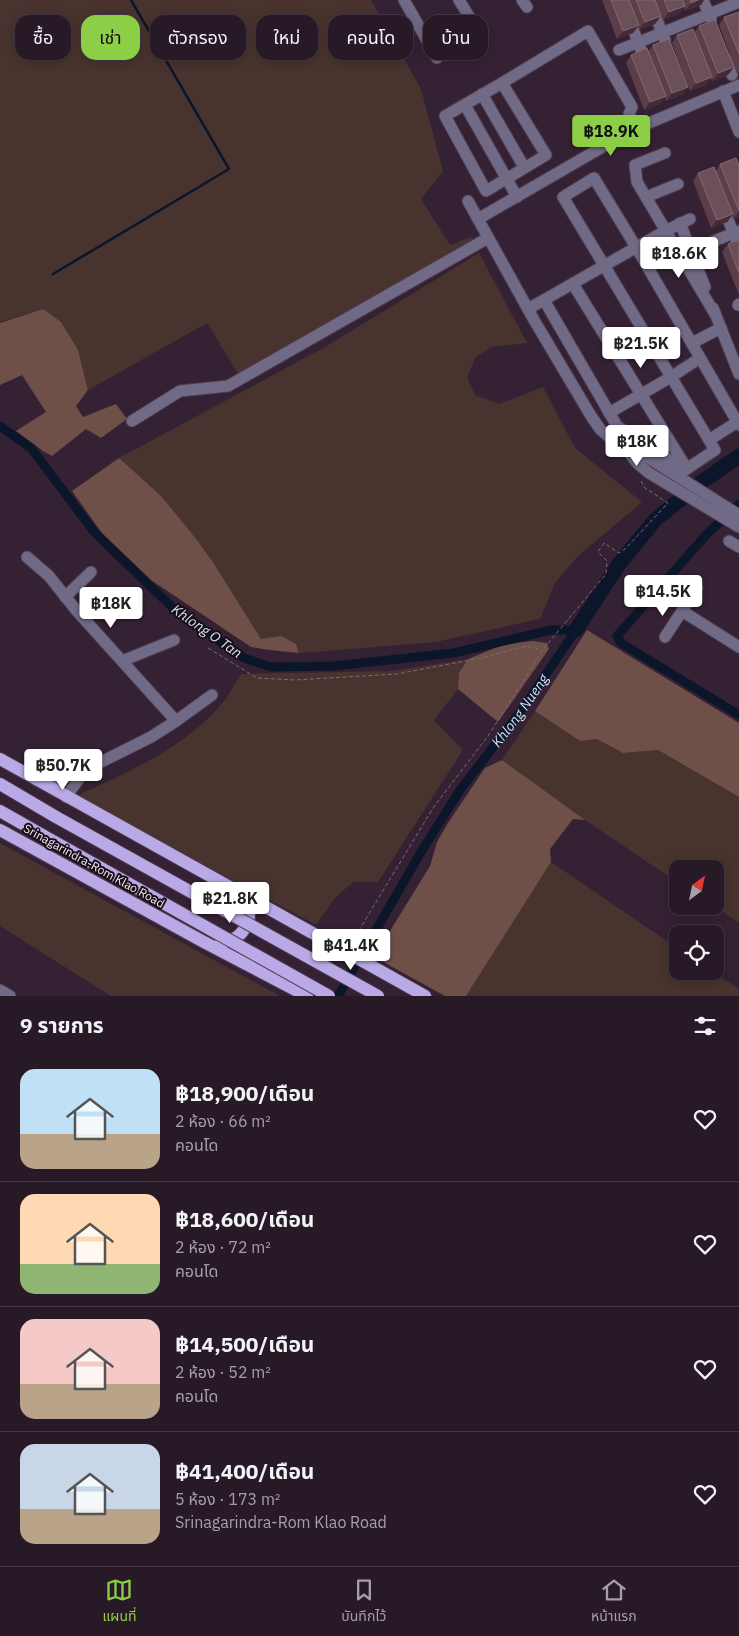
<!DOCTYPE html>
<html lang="th">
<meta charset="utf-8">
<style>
body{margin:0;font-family:"IBM Plex Sans","Noto Sans Thai",sans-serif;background:#342633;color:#f1f3f6;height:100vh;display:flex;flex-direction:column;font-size:19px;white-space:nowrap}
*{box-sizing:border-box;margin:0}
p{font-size:16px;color:#a5a0a7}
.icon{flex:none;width:28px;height:28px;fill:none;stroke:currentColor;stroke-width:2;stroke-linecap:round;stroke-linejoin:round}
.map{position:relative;height:996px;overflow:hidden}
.drawer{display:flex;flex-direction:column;background:#281927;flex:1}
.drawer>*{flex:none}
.banner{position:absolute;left:15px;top:15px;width:710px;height:45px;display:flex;gap:10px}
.needle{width:32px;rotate:33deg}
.buttons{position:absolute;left:669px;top:860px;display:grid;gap:10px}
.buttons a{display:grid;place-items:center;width:55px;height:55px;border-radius:10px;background:#281927;box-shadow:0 2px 12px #0003,0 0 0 1px #443844;font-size:25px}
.price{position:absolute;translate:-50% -42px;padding:0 11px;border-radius:5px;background:#fff;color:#222;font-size:16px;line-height:32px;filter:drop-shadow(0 1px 2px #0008)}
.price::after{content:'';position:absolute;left:50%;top:30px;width:15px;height:11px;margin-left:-8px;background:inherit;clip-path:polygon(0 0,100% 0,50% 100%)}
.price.active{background:#8cce45;color:#111}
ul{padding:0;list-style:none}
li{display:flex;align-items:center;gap:15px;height:125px;padding:0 20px}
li+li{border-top:1px solid #443844}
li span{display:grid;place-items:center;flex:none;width:140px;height:100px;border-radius:15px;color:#555}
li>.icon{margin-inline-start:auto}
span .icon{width:60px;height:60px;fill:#fffc;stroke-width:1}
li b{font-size:21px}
h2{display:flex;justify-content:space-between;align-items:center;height:60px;padding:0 20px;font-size:21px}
.chip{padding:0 18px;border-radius:15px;background:#281927;box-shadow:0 2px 12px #0003,0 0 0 1px #443844;font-size:18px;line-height:45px}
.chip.active{background:#8cce45;color:#111}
.tabs{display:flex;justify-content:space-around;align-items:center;height:70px;border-top:1px solid #443844;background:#281927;font-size:14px;color:#a5a0a7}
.tabs a{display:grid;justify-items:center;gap:2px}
.tabs .active{color:#8cce45}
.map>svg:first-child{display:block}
.green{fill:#48332e}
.forest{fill:#6f5049}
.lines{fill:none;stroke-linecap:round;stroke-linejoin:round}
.stream{stroke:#0c162a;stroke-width:2.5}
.canal{stroke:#0c162a;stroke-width:9}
.river{stroke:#0c162a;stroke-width:15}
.minor-casing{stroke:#503d4f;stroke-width:13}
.major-casing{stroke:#503d4f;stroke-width:14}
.path{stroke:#7c6a7b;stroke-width:1;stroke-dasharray:4 2.5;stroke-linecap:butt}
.minor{stroke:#716a87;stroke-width:11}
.major{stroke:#b9aae7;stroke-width:12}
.major-bridge-casing{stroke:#503d4f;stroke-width:14;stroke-linecap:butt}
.major-bridge{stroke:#b9aae7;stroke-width:12}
.wall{fill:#5b3e47}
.shaded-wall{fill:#452b38}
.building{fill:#6b505a;stroke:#816872}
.labels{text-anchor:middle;stroke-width:4;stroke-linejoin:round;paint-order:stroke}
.street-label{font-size:12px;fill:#f5e7f4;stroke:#170e17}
.water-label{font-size:14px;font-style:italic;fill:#d8e3f6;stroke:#170e17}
</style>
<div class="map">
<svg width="739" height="996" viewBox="0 0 739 996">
<rect width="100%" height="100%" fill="#352134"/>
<g class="green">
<path d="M0,0H371L421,89L443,171L421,199L450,245L471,237L473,241L239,375L207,323L88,390L78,350L43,309L0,322Z"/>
<path d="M479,253L527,343L492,347L476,357L467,377L475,395L499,404L543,387L575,448L642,502L578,556L555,583L540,619L436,642L314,652L299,653L296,644L261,639L213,562L197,540L119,458L325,347Z"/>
<path d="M468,659L459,673L458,689L434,720L463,750L378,882H353L335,898L316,925L80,798L78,795C131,771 187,747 225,700C231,692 235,682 241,674L392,671Z"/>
<path d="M535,711L580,741L597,739L623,753L658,750L739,797V923L714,906L715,869H678L677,882L585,820L502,760Z"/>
<path d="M0,843L280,996H111L0,926Z"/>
<path d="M551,862L677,948L678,971H712L739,989V996H466Z"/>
</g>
<g class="forest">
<path d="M43,309L61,322L78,350L88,390L76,406L83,417L116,404L127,419L101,438L86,429L52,456L43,451L16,431L46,412L22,375L0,385V323Z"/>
<path d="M119,458L161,496L197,540L213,562L261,639L281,636L296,644L299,653L269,650L251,647L151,580L102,533L72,491Z"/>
<path d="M587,630L739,723V797L658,750L623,753L597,739L580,741L535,711Z"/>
<path d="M533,641L547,643L549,649L498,722L458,689L459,673L468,659L505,644Z"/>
<path d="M502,760L585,820L573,819L550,849L551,862L466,996H445L374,957L430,866L437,842L448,823L485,768Z"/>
</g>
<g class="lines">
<path class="stream" d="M53,274L229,169L131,0"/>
<g class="canal">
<path d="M0,426L31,448L95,533L174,609L244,658L271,667L334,666L454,653L551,630H576"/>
<path d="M739,504L706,535L617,636L621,643L739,715"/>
<path id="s1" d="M338,996L421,852L460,790L521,711L576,630"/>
</g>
<path class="river" d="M576,630L619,564L655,520L703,481L739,456"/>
<defs>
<g id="minor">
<path d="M404,0L437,58"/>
<path d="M459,0L479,33"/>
<path d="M522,0L527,7"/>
<path d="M622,0L641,50"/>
<path d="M649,0L665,40"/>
<path d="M703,0L711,19"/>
<path d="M619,50L739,2"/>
<path d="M725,58L732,75"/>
<path d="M502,83L546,155L486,191L445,116Z"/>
<path d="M502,83L588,31L632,107L629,114L635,128"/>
<path d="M723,91L739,132"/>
<path d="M482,94L524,167"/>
<path d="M465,105L517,197"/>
<path d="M665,153L635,165L637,182L715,314"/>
<path d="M646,197L678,184"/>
<path d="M468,201L534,320L591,416L600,429L610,438L628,451L637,463L649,473L739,527"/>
<path d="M723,207L739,247"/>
<path d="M478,219L630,131L739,85"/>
<path d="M680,223L705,287"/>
<path d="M714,241L739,231"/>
<path d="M573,284L687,469"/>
<path d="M544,300L617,426L685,470L715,450L563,197L594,178L636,247L739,425"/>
<path d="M738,305L739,304"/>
<path d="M713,308L739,374"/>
<path d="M528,309L665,231L690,219"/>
<path d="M692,343L721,328"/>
<path d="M609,413L671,377L700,358"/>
<path d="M132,421L180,391L228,386L488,238"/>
<path d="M709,440L739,421"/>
<path d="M628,451L641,454L655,462L739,515"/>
<path d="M729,541L739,547"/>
<path d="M27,557L49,576L76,610L176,721"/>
<path d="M697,588L682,611L739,647"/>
<path d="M65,597L91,572"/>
<path d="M665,637L682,611"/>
<path d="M122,661L174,640"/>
<path d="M36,780H49L85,770L151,737L176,721L212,695"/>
<path d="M66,797L85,770"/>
<path d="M0,990L10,996"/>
</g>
<g id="major">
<path d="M0,759L307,930"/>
<path d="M0,784L56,817"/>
<path d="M0,811L44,836"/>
<path d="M0,830L202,941L307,996"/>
<path d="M221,941C227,941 232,941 237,937C244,932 252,918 248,909C246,904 241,900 238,896"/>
<path d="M409,987L425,996"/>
</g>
</defs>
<use href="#minor" class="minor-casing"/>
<use href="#major" class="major-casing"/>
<g class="path">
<path d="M208,648L257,678L295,680L397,674L486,657L521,647H533L542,651"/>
<path d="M352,942L433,808L488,736L545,647L606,574L607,561L598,552L604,543L619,553L625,549L668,503L645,488L641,481"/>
</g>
<use href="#minor" class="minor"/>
<use href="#major" class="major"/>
<defs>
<g id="major-bridge">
<path d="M56,817L378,996"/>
<path d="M44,836L329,996"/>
<path d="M307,930L409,987"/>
</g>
</defs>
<use href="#major-bridge" class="major-bridge-casing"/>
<use href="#major-bridge" class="major-bridge"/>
</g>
<g class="wall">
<path d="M602,0H655L661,16L655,24L639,30L638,26L633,33L617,39Z"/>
<path d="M655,0H704L701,5L685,11L684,7L679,14L663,20Z"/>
<path d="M739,12V72L737,73L719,25L724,17Z"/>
<path d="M699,26L734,67L728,75L712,81L711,78L706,85L690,91L672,43L677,35L694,33Z"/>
<path d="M653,45L688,87L682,95L666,101L665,97L660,104L644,110L626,63L631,55L648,52Z"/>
<path d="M720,164L739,165V217L733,219L732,216L727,222L711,228L693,181L698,173L716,171Z"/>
<path d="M739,240V295L722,252L728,244Z"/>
</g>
<g class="shaded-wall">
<path d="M698,0H704L701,5L685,11L691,3Z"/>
<path d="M685,6L679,14L663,20L669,12Z"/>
<path d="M661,16L655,24L639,30L645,22Z"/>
<path d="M639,25L633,33L617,39L623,31Z"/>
<path d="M734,67L728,75L712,81L718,73Z"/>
<path d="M712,77L706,85L690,91L696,83Z"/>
<path d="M688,87L682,95L666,101L672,93Z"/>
<path d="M666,96L660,104L644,110L650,102Z"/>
<path d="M739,211V217L733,219Z"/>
<path d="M733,214L727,222L711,228L717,220Z"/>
</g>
<g class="building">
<path d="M611,0H629L639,25L623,31Z"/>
<path d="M636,0H655L661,16L645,22Z"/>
<path d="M664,0H683L685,6L669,12Z"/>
<path d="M690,0H698L691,3Z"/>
<path d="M739,12V54L724,17Z"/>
<path d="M715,20L734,67L718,73L699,26Z"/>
<path d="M693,29L712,77L696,83L677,35Z"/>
<path d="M669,39L688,87L672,93L653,45Z"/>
<path d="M647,48L666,96L650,102L631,55Z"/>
<path d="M736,158L739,165V211L720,164Z"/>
<path d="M714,167L733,214L717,220L698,173Z"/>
<path d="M739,240V273L728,244Z"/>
</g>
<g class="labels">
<g class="street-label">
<text transform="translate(94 866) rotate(29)" y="4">Srinagarindra-Rom Klao Road</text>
</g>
<g class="water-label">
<text transform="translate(207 631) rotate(35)" y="5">Khlong O Tan</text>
<text dy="5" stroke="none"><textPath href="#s1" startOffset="339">Khlong Nueng</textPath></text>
</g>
</g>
</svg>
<div class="buttons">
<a><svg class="needle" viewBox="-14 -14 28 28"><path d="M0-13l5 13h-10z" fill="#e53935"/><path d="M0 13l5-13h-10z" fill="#a5a0a7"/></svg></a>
<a><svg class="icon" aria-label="locate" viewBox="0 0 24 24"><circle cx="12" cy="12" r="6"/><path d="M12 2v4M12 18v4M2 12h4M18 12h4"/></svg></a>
</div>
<b class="price active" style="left:611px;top:157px">฿18.9K</b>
<b class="price" style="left:679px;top:279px">฿18.6K</b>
<b class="price" style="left:641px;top:369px">฿21.5K</b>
<b class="price" style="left:637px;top:467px">฿18K</b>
<b class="price" style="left:663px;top:617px">฿14.5K</b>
<b class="price" style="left:111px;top:629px">฿18K</b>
<b class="price" style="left:63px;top:791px">฿50.7K</b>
<b class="price" style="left:230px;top:924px">฿21.8K</b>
<b class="price" style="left:351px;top:971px">฿41.4K</b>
<div class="banner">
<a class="chip">ซื้อ</a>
<a class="chip active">เช่า</a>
<a class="chip">ตัวกรอง</a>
<a class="chip">ใหม่</a>
<a class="chip">คอนโด</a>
<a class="chip">บ้าน</a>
</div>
</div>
<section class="drawer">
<h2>9 รายการ<svg class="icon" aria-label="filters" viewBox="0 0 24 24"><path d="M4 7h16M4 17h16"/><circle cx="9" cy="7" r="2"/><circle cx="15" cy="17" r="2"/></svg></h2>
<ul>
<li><span style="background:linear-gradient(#bfe0f5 65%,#b9a48a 0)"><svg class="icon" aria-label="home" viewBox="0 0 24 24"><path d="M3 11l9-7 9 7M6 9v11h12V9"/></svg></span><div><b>฿18,900/เดือน</b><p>2 ห้อง · 66 m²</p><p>คอนโด</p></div><svg class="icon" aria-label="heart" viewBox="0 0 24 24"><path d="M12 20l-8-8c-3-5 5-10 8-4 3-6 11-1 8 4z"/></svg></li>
<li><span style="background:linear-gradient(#ffd9b3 70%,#8fb573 0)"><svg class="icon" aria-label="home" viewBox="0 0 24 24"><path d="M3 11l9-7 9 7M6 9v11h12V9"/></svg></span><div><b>฿18,600/เดือน</b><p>2 ห้อง · 72 m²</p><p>คอนโด</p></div><svg class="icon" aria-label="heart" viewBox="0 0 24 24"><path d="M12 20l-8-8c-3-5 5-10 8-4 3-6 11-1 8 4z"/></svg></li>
<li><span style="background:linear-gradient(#f6c9c9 65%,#b9a48a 0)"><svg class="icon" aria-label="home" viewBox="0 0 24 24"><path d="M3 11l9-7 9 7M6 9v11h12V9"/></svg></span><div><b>฿14,500/เดือน</b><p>2 ห้อง · 52 m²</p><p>คอนโด</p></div><svg class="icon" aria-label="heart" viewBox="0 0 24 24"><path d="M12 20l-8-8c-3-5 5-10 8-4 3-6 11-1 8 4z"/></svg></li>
<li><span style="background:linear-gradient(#c9d6e8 65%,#b9a48a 0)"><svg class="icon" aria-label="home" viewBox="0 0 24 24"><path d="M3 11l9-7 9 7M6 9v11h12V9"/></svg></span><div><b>฿41,400/เดือน</b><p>5 ห้อง · 173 m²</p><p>Srinagarindra-Rom Klao Road</p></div><svg class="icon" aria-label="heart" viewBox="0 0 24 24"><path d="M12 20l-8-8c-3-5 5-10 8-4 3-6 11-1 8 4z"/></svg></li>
</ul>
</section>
<nav class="tabs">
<a class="active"><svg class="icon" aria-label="map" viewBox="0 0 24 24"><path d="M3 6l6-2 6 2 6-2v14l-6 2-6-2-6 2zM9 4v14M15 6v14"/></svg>แผนที่</a>
<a><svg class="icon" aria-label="saved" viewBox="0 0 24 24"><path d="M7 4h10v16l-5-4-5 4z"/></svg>บันทึกไว้</a>
<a><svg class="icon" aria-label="home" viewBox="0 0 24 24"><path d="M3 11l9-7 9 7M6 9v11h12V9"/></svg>หน้าแรก</a>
</nav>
